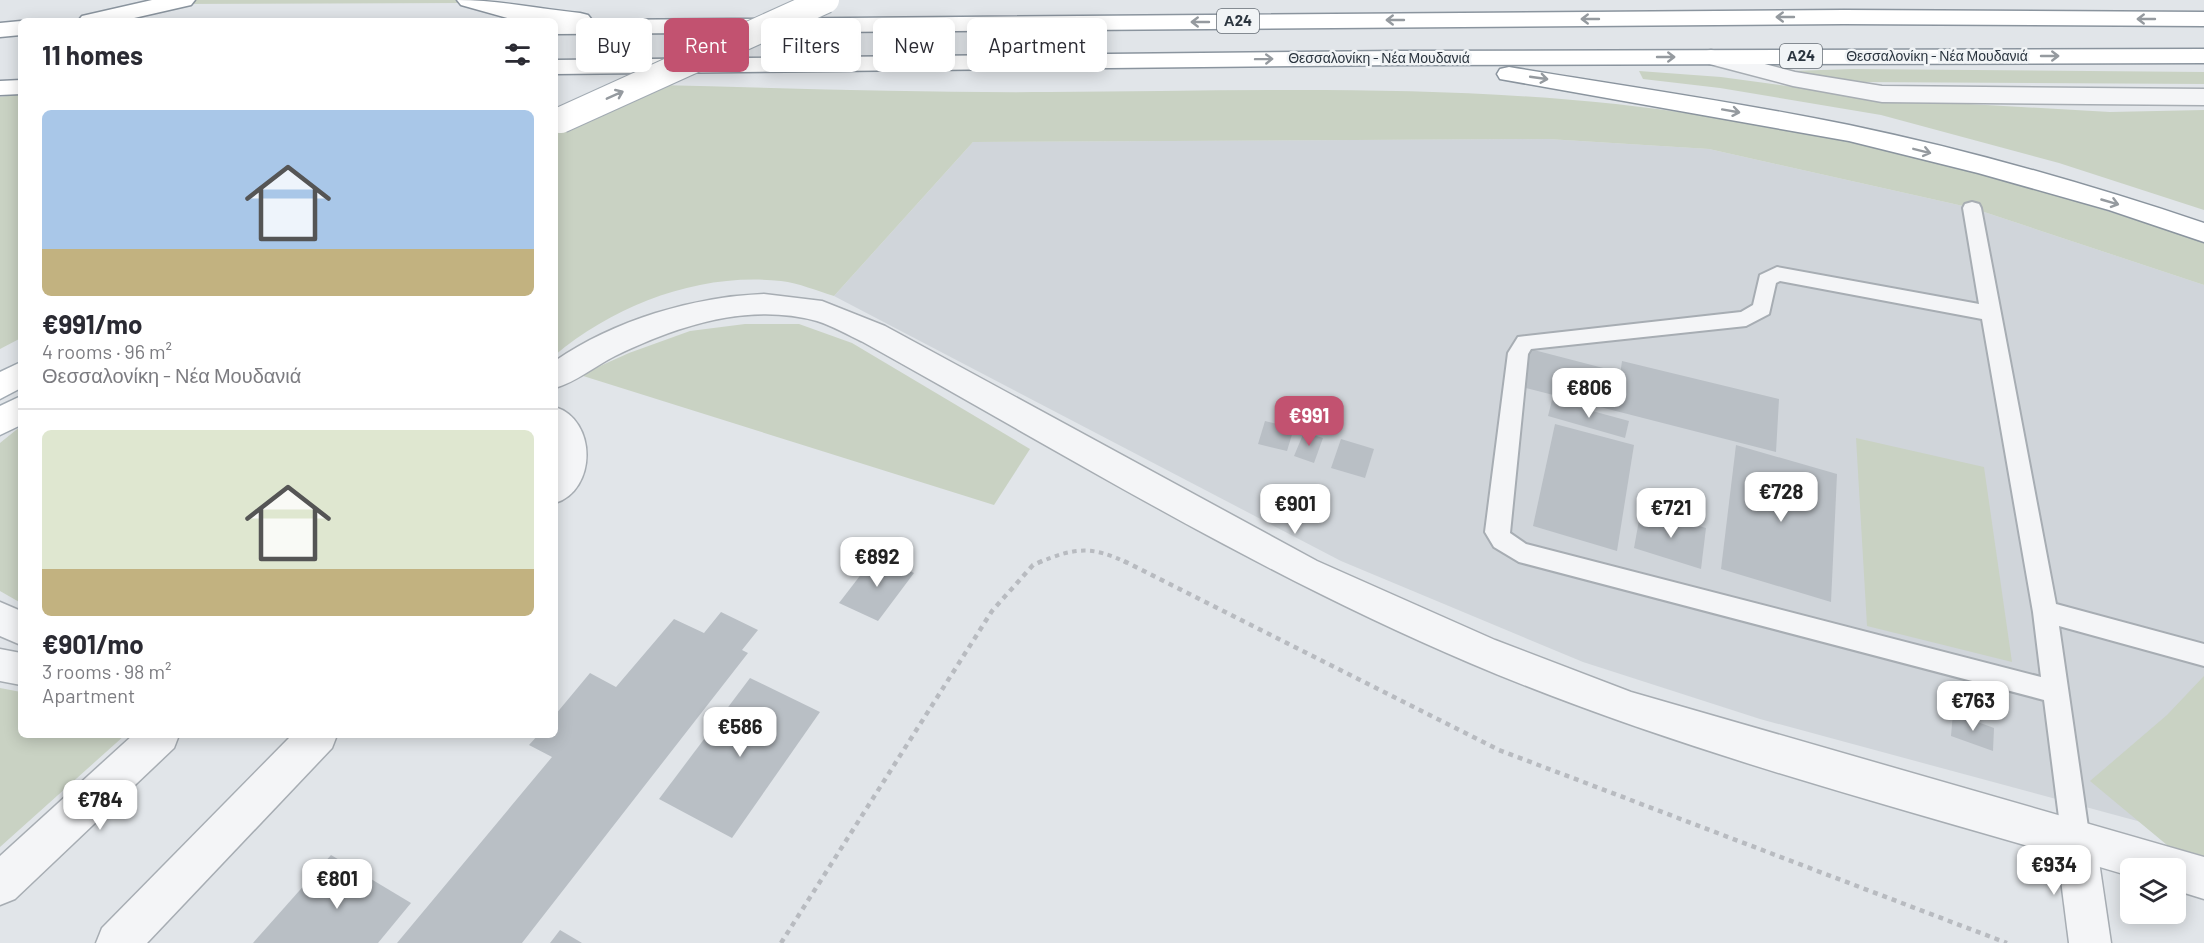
<!DOCTYPE html>
<meta charset="utf-8">
<style>
body{margin:0;font-family:Barlow,sans-serif;background:#f2f2f3;color:#2b2b33;height:100vh;display:flex;flex-direction:column;font-size:22px;white-space:nowrap}
*{box-sizing:border-box;margin:0}
p{font-size:20px;color:#7c7c81}
.icon{flex:none;width:33px;height:33px;fill:none;stroke:currentColor;stroke-width:2;stroke-linecap:round;stroke-linejoin:round}
.map{position:relative;flex:1;overflow:hidden}
.sheet{position:absolute;left:18px;top:18px;width:540px;height:720px;display:flex;flex-direction:column;background:#fff;border-radius:9px;box-shadow:0 3px 15px #0003}
.sheet>*{flex:none}
.guide{position:absolute;left:576px;top:18px;width:570px;height:54px;display:flex;gap:12px}
.tools{position:absolute;left:2120px;top:858px;display:grid;gap:12px}
.tools a{display:grid;place-items:center;width:66px;height:66px;border-radius:9px;background:#fff;box-shadow:0 3px 15px #0003;font-size:30px}
.price{position:absolute;translate:-50% -51px;padding:0 14px;border-radius:12px;background:#fff;color:#222;font-size:20px;line-height:39px;filter:drop-shadow(0 2px 3px #0008)}
.price::after{content:'';position:absolute;left:50%;top:36px;width:18px;height:14px;margin-left:-9px;background:inherit;clip-path:polygon(0 0,100% 0,50% 100%)}
.price.active{background:#c25270;color:#fff}
ul{padding:0;list-style:none}
li{display:grid;align-content:center;gap:12px;height:318px;padding:0 24px}
li+li{border-top:2px solid #e1e1e2}
li span{display:grid;place-items:center;height:186px;border-radius:9px;color:#555}
li>.icon{margin-inline-start:auto}
span .icon{width:108px;height:108px;fill:#fffc;stroke-width:1}
li b{font-size:26px}
h2{display:flex;justify-content:space-between;align-items:center;height:72px;padding:0 24px;font-size:26px}
.chip{padding:0 21px;border-radius:9px;background:#fff;box-shadow:0 3px 15px #0003;font-size:21px;line-height:54px}
.chip.active{background:#c25270;color:#fff}
.map>svg:first-child{display:block}
.built{fill:#d0d5da}
.green{fill:#c9d2c3}
.building{fill:#b9bfc5}
.lines{fill:none;stroke-linecap:round;stroke-linejoin:round}
.service-casing{stroke:#a7adb3;stroke-width:4}
.minor-casing{stroke:#a7adb3;stroke-width:3}
.tertiary-casing{stroke:#a7adb3;stroke-width:3}
.primary-casing{stroke:#a2abb3;stroke-width:3}
.trunk-casing{stroke:#8a949e;stroke-width:3}
.path-far1{stroke:#b8bbc0;stroke-width:4;stroke-dasharray:4.5 4.5;stroke-linecap:butt}
.path{stroke:#b8bbc0;stroke-width:4.5;stroke-dasharray:5 5;stroke-linecap:butt}
.service{fill:#f4f5f7;fill-rule:evenodd}
.minor{fill:#f4f5f7;fill-rule:evenodd}
.tertiary{fill:#f4f5f7;fill-rule:evenodd}
.primary{fill:#fff;fill-rule:evenodd}
.trunk{fill:#fff;fill-rule:evenodd}
.primary-bridge-casing{stroke:#a2abb3;stroke-width:28;stroke-linecap:butt}
.primary-bridge{stroke:#fff;stroke-width:26}
.oneway{stroke:#959a9f}
.labels{text-anchor:middle;stroke-width:5;stroke-linejoin:round;paint-order:stroke}
.far-street-label{font-size:14px;fill:#2b353f;stroke:#f1f4f6}
.shield{fill:#f1f4f6;stroke:#666e76;stroke-width:1.5}
.shield-label{font-size:15px;font-weight:bold;fill:#2b353f}
</style>
<div class="map">
<svg width="2204" height="943" viewBox="0 0 2204 943">
<rect width="100%" height="100%" fill="#e1e5e9"/>
<path class="built" d="M1548,139L1709,149L1972,208L2204,285V839L1760,719L1583,662L1341,561L834,296L973,142Z"/>
<g class="green">
<path d="M189,0H455L464,3L173,4Z"/>
<path d="M1853,69L2204,72V84L1857,82L1790,71Z"/>
<path d="M1639,71L1721,77L1881,99L2110,112L2204,110V210L2059,163L1881,115L1720,88L1643,79Z"/>
<path d="M657,85C788,88 919,93 1050,92C1239,91 1427,84 1616,104C1816,126 2014,177 2204,243V285L1972,208L1709,149L1548,139L973,142L834,296C817,291 799,283 781,281C701,272 616,304 555,355V131Z"/>
<path d="M21,94V338L0,349V97Z"/>
<path d="M745,324H799L852,343L1030,449L994,505L580,375L629,353L690,331Z"/>
<path d="M21,426V603L0,591V443Z"/>
<path d="M1856,438L1984,467L2012,662L1867,626Z"/>
<path d="M2204,676V859L2173,850L2090,781L2167,715Z"/>
<path d="M0,688L21,692V735H125L0,847Z"/>
</g>
<g class="building">
<path d="M1530,349L1611,370L1608,387L1618,389L1622,361L1779,399L1776,452L1522,387Z"/>
<path d="M1552,400L1629,421L1625,438L1548,416Z"/>
<path d="M1265,421L1294,428L1287,451L1258,444Z"/>
<path d="M1555,424L1634,445L1617,551L1533,526Z"/>
<path d="M1304,432L1323,438L1314,463L1294,456Z"/>
<path d="M1341,439L1374,449L1365,478L1331,468Z"/>
<path d="M1736,445L1837,474L1831,602L1721,569Z"/>
<path d="M1641,509L1706,528L1701,569L1634,548Z"/>
<path d="M876,555L914,573L878,621L839,603Z"/>
<path d="M721,612L758,630L742,650L748,653L522,943H397L552,757L529,745L538,735H555V715L590,673L616,687L674,619L704,633Z"/>
<path d="M750,678L820,712L732,838L659,799Z"/>
<path d="M1953,713L1994,728L1993,751L1951,736Z"/>
<path d="M331,855L411,903L378,943H253Z"/>
<path d="M560,930L582,943H550Z"/>
</g>
<g class="lines">
<defs>
<path id="service" d="M1972,202L1979,204L1981,208L2056,604L2204,644V666L2059,626L2090,841L2086,851L2076,855L2066,851L2062,841L2044,700L1519,562L1494,547L1485,532L1508,353L1518,337L1741,312L1753,305L1760,275L1777,267L1979,304L1963,208L1965,204ZM1780,281L1982,319L2033,612L2041,677L1526,544L1510,533L1528,354L1531,349L1746,326L1769,314L1776,283Z"/>
<g id="minor">
<path d="M1711,50L1795,72L1882,86L2204,89V105L1882,102L1793,86L1702,62L1699,57L1702,52Z"/>
<path d="M555,407C597,420 597,490 555,503Z"/>
<path d="M133,735H179L174,748L15,899L0,905V856Z"/>
<path d="M292,735H337L332,748L147,943H96L102,928Z"/>
<path d="M2076,821L2090,827L2096,841L2111,943H2069L2056,841L2062,827Z"/>
</g>
<g id="tertiary">
<path d="M764,294L822,301L885,326L1317,561L1495,640L1631,692L2204,857V899L2175,890V868H2130V876C1909,810 1682,753 1470,663C1259,574 1063,453 863,342C848,335 833,326 817,321C748,302 677,326 615,356C595,366 576,382 555,388V361C615,320 692,297 764,294Z"/>
<path d="M0,602L21,611V645L0,636Z"/>
<path d="M0,649L21,653V685L0,681Z"/>
</g>
<g id="primary">
<path d="M21,362V388L0,399V372Z"/>
<path d="M21,396V425L0,435V406Z"/>
</g>
<g id="trunk">
<path d="M152,0H195L191,5L121,21H78L82,16Z"/>
<path d="M457,0C499,0 539,9 580,13L588,15L592,20L1844,10L2204,12V26L1844,24L555,34V21H518L461,5Z"/>
<path d="M21,21V35L0,37V23Z"/>
<path d="M2204,49V63L1398,65L555,74V60L1398,51Z"/>
<path d="M1509,67C1622,86 1737,102 1849,125C1969,150 2088,184 2204,223V242L2109,210L1978,173L1849,141L1500,79L1497,74L1500,69Z"/>
<path d="M21,80V94L0,95V81Z"/>
</g>
</defs>
<use href="#service" class="service-casing"/>
<use href="#minor" class="minor-casing"/>
<use href="#tertiary" class="tertiary-casing"/>
<use href="#primary" class="primary-casing"/>
<use href="#trunk" class="trunk-casing"/>
<path class="path-far1" d="M1038,563C1073,548 1092,545 1127,563"/>
<g class="path">
<path d="M1124,561L1499,750L2007,943"/>
<path d="M781,943L992,611L1033,565L1042,561"/>
</g>
<use href="#service" class="service"/>
<use href="#minor" class="minor"/>
<use href="#tertiary" class="tertiary"/>
<use href="#primary" class="primary"/>
<use href="#trunk" class="trunk"/>
<defs>
<path id="primary-bridge" d="M561,120L826,0"/>
</defs>
<use href="#primary-bridge" class="primary-bridge-casing"/>
<use href="#primary-bridge" class="primary-bridge"/>
</g>
<defs><path id="oneway-shaft" d="M-6 0H5M1.5-3L5.5 0L1.5 3" fill="none" stroke-width="1.6" stroke-linecap="round" stroke-linejoin="round" transform="scale(1.5)"/></defs>
<g class="oneway">
<use href="#oneway-shaft" transform="translate(1785 17) rotate(180)"/>
<use href="#oneway-shaft" transform="translate(1590 19) rotate(180)"/>
<use href="#oneway-shaft" transform="translate(2146 19) rotate(-180)"/>
<use href="#oneway-shaft" transform="translate(1395 20) rotate(180)"/>
<use href="#oneway-shaft" transform="translate(1200 22) rotate(180)"/>
<use href="#oneway-shaft" transform="translate(2050 56)"/>
<use href="#oneway-shaft" transform="translate(1666 57)"/>
<use href="#oneway-shaft" transform="translate(1264 59) rotate(-1)"/>
<use href="#oneway-shaft" transform="translate(1539 78) rotate(8)"/>
<use href="#oneway-shaft" transform="translate(615 95) rotate(-24)"/>
<use href="#oneway-shaft" transform="translate(1731 111) rotate(10)"/>
<use href="#oneway-shaft" transform="translate(1922 151) rotate(14)"/>
<use href="#oneway-shaft" transform="translate(2110 202) rotate(16)"/>
</g>
<g class="labels">
<g class="far-street-label">
<text x="1937" y="61">Θεσσαλονίκη - Νέα Μουδανιά</text>
<text x="1379" y="63">Θεσσαλονίκη - Νέα Μουδανιά</text>
</g>
<g class="shield">
<rect x="1217" y="9" width="42" height="24" rx="4.5"/>
<rect x="1780" y="44" width="42" height="24" rx="4.5"/>
</g>
<g class="shield-label">
<text x="1238" y="26">Α24</text>
<text x="1801" y="61">Α24</text>
</g>
</g>
</svg>
<div class="tools">
<a><svg class="icon" aria-label="layers" viewBox="0 0 24 24"><path d="M12 4l9 5-9 5-9-5zM3 14l9 5 9-5"/></svg></a>
</div>
<b class="price" style="left:1589px;top:419px">€806</b>
<b class="price active" style="left:1309px;top:447px">€991</b>
<b class="price" style="left:1781px;top:523px">€728</b>
<b class="price" style="left:1295px;top:535px">€901</b>
<b class="price" style="left:1671px;top:539px">€721</b>
<b class="price" style="left:877px;top:588px">€892</b>
<b class="price" style="left:1973px;top:732px">€763</b>
<b class="price" style="left:740px;top:758px">€586</b>
<b class="price" style="left:100px;top:831px">€784</b>
<b class="price" style="left:2054px;top:896px">€934</b>
<b class="price" style="left:337px;top:910px">€801</b>
<div class="guide">
<a class="chip">Buy</a>
<a class="chip active">Rent</a>
<a class="chip">Filters</a>
<a class="chip">New</a>
<a class="chip">Apartment</a>
</div>
<section class="sheet">
<h2>11 homes<svg class="icon" aria-label="filters" viewBox="0 0 24 24"><path d="M4 7h16M4 17h16"/><circle cx="9" cy="7" r="2"/><circle cx="15" cy="17" r="2"/></svg></h2>
<ul>
<li><span style="background:linear-gradient(#a9c7e8 75%,#c2b280 0)"><svg class="icon" aria-label="home" viewBox="0 0 24 24"><path d="M3 11l9-7 9 7M6 9v11h12V9"/></svg></span><div><b>€991/mo</b><p>4 rooms · 96 m²</p><p>Θεσσαλονίκη - Νέα Μουδανιά</p></div></li>
<li><span style="background:linear-gradient(#dfe7d0 75%,#c2b280 0)"><svg class="icon" aria-label="home" viewBox="0 0 24 24"><path d="M3 11l9-7 9 7M6 9v11h12V9"/></svg></span><div><b>€901/mo</b><p>3 rooms · 98 m²</p><p>Apartment</p></div></li>
</ul>
</section>
</div>
